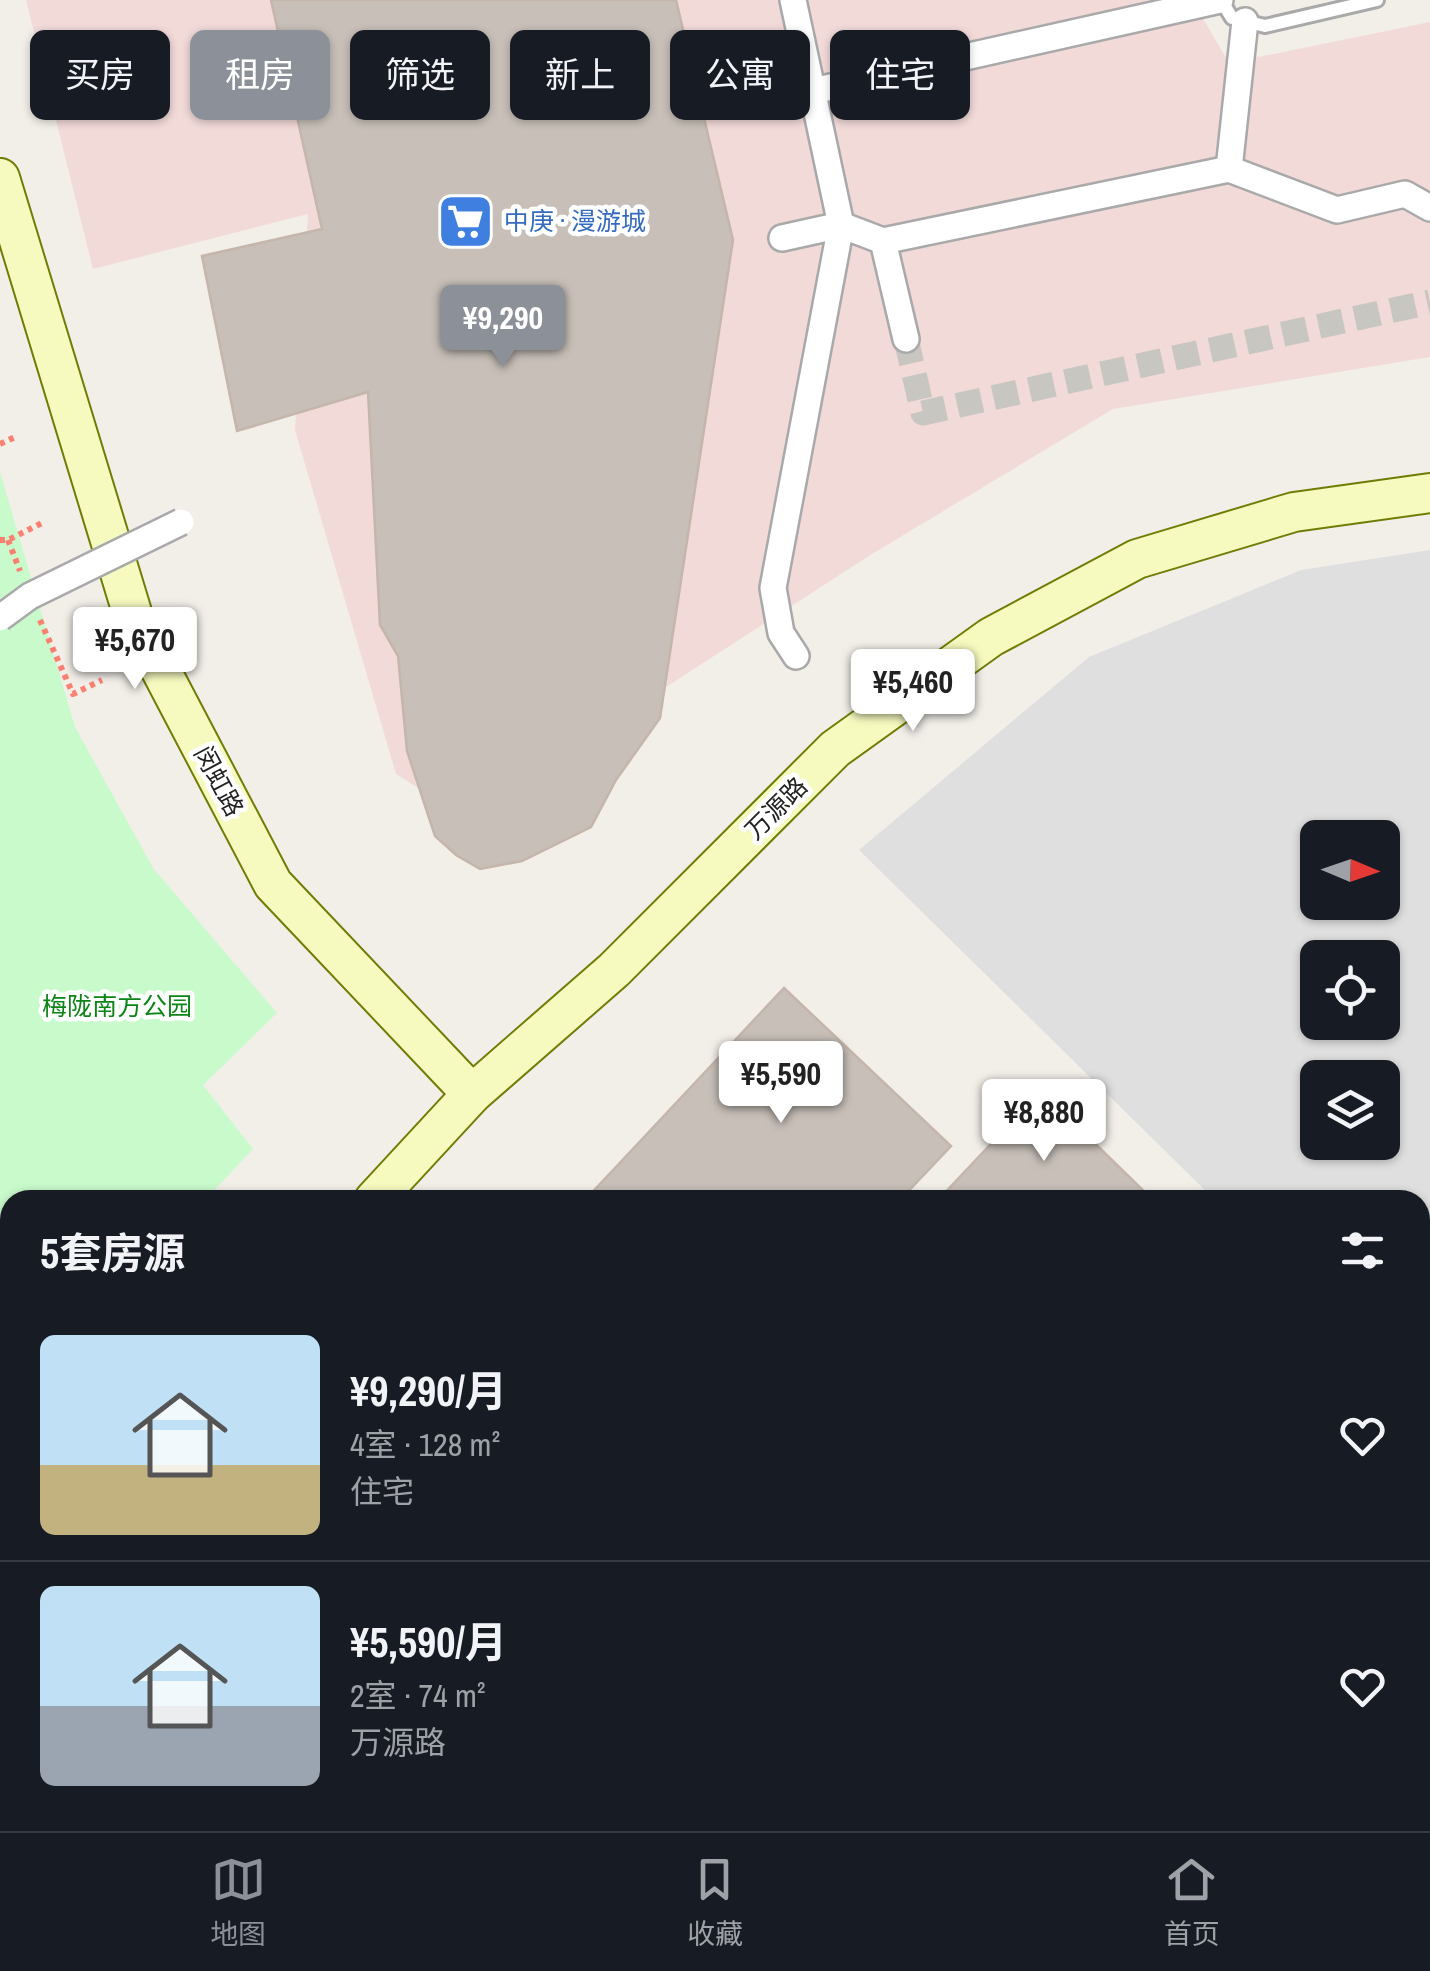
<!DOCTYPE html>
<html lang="zh">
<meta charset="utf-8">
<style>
body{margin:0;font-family:"Archivo Narrow","Noto Sans SC",sans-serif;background:#242831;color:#f1f3f6;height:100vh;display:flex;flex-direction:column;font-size:38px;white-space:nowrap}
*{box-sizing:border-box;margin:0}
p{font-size:32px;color:#9ea1a6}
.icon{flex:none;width:55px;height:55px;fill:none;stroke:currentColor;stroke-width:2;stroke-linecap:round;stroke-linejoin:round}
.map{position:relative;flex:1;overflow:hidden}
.sheet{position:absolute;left:0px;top:1190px;width:1430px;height:642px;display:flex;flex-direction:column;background:#171b24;border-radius:30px 30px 0 0;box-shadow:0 2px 8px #0004}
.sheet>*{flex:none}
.hud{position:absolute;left:30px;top:30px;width:1370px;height:90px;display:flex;gap:20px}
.needle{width:65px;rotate:92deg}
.fabs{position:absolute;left:1300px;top:820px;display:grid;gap:20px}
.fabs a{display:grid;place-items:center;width:100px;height:100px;border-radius:15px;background:#171b24;box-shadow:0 2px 8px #0004;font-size:50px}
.price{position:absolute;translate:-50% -85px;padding:0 22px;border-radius:10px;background:#fff;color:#222;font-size:32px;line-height:65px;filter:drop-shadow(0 2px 5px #0008)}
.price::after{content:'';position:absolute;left:50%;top:60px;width:30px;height:22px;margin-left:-15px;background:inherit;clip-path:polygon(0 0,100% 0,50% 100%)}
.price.on{background:#8c9099;color:#fff}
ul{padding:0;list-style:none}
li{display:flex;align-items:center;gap:30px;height:250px;padding:0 40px}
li+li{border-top:2px solid #363941}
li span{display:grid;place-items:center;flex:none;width:280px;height:200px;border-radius:15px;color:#555}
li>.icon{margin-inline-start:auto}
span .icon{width:120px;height:120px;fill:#fffc;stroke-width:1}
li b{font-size:42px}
h2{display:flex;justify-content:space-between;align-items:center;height:120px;padding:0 40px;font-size:42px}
.tag{padding:0 35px;border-radius:15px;background:#171b24;box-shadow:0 2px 8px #0004;font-size:35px;line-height:90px}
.tag.on{background:#8c9099;color:#fff}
.tabs{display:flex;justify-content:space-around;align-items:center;height:140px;border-top:2px solid #363941;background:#171b24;font-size:28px;color:#9ea1a6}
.tabs a{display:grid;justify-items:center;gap:5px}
.tabs .on{color:#8c9099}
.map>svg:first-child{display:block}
.residential{fill:#e0dfdf;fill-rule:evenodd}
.commercial{fill:#f2dad9}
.park{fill:#c8facc}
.parking{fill:#e2e2e2}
.building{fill:#c7bfb8;stroke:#c4b6ab;stroke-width:2.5}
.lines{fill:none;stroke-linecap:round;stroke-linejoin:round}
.street-tunnel{stroke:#c8c6c1;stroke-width:25;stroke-dasharray:25 12;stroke-linecap:butt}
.lane-casing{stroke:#a9a9a9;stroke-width:18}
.street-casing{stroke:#a9a9a9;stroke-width:30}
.secondary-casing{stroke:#707d05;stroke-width:42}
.primary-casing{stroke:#a06b00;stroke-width:48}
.highway-casing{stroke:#dc2a67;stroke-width:52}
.path{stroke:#fa8072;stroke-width:6;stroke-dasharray:5 5;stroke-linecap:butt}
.lane{stroke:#fff;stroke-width:12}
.street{stroke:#fff;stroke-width:25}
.secondary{stroke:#f7fabf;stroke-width:38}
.primary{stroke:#fcd6a4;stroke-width:42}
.highway{stroke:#e892a2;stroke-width:48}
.street-bridge-casing{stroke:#a9a9a9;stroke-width:30;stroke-linecap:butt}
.street-bridge{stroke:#fff;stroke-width:25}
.labels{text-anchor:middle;stroke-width:9;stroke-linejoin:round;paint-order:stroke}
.shop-label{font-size:25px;fill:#366cbe;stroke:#fff;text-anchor:start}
.street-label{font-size:25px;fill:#222;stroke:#fff}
.park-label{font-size:25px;fill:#0c8416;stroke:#fff}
</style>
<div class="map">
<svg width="1430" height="1831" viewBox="0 0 1430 1831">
<rect width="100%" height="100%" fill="#f2efe9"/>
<path class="residential" d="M1430,550V1412L1420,1402V1200H1215L859,850L1089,657L1301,570ZM1318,838H1382V902H1318ZM1318,958H1382V1022H1318ZM1318,1078H1382V1142H1318Z"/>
<path class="commercial" d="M26,0H1192L1229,63L1430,22V357L1113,409L872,554L627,712L489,833L396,774L295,430L308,214L93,269Z"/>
<path class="park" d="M0,472L75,727L153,868L277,1013L203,1085L253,1149L205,1200H10V1408L0,1419Z"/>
<path class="parking" d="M1292,1823H1361L1370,1831H1285Z"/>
<g class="building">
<path d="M271,0H676L733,240L660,718L616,780L591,827L522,861L480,869L456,855L435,836L407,751L398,656L380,625L368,392L237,431L202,256L322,229Z"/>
<path d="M784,988L951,1146L900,1200H585Z"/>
<path d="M1041,1091L1153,1200H938Z"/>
<path d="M1420,1460L1430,1470V1594L1420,1604Z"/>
<path d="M634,1822H1208L1200,1831H643Z"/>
</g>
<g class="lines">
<path class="street-tunnel" d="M906,339L923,413L1430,302"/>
<defs>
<g id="lane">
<path d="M1221,0L1232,18L1265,26L1377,0"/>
<path d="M1420,1658L1430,1649"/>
<path d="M1401,1822L1409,1831"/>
<path d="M1244,1831L1252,1822"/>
</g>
<g id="street">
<path d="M793,0L841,225L773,588L781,633L796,656"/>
<path d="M813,91L1220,0"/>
<path d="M1229,169L1245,21"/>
<path d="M782,238L841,225L883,241L1229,169L1337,210L1405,194L1430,208"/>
<path d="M883,241L906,339"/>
<path d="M0,1433L10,1443"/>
</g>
<g id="secondary">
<path d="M0,178L134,619L273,884L472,1094"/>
<path d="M374,1200L472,1094L614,970L835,749L991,637L1137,559L1294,512L1430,493"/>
</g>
<g id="primary">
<path d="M0,1575L10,1585"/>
<path d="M0,1817L15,1831"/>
<path d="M249,1822L258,1831"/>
<path d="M302,1822L311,1831"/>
</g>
<g id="highway">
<path d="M0,1674L10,1684"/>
<path d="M0,1750L10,1759"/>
<path d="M76,1822L85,1831"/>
<path d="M153,1822L161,1831"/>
</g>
</defs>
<use href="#lane" class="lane-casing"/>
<use href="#street" class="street-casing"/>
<use href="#secondary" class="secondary-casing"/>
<use href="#primary" class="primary-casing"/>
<use href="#highway" class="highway-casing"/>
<g class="path">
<path d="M0,444L15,437"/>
<path d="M0,540H8L44,522"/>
<path d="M8,540L20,571"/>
<path d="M40,620L73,694L102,680"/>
</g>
<use href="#lane" class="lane"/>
<use href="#street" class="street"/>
<use href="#secondary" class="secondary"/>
<use href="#primary" class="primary"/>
<use href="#highway" class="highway"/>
<defs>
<path id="street-bridge" d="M0,618L30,596L181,522"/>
</defs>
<use href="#street-bridge" class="street-bridge-casing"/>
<use href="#street-bridge" class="street-bridge"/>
</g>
<defs>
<symbol id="supermarket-square" viewBox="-11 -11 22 22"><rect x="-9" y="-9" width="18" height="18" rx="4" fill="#3f7fe0" stroke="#fff"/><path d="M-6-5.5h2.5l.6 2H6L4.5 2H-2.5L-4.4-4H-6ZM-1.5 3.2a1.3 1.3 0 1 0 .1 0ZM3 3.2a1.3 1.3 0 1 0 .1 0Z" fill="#fff"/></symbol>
</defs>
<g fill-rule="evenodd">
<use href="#supermarket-square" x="434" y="190" width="63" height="63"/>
</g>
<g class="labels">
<g class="shop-label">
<text x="504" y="230">中庚 · 漫游城</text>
</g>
<g class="street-label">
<text transform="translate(219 781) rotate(62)" y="9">闵虹路</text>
<text transform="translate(776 808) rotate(-45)" y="9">万源路</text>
</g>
<g class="park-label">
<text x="117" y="1015">梅陇南方公园</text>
</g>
</g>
</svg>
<div class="fabs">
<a><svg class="needle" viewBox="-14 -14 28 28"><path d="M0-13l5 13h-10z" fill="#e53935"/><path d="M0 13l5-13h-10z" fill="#9ea1a6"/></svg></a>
<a><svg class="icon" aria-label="locate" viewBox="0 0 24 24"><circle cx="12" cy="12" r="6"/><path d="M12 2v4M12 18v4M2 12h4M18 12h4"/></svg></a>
<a><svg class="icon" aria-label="layers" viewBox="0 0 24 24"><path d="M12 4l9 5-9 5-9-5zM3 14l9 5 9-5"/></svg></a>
</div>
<b class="price on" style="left:503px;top:370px">¥9,290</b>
<b class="price" style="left:135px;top:692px">¥5,670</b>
<b class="price" style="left:913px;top:734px">¥5,460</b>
<b class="price" style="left:781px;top:1126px">¥5,590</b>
<b class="price" style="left:1044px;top:1164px">¥8,880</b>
<div class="hud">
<a class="tag">买房</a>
<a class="tag on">租房</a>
<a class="tag">筛选</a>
<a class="tag">新上</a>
<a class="tag">公寓</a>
<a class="tag">住宅</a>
</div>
<section class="sheet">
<h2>5套房源<svg class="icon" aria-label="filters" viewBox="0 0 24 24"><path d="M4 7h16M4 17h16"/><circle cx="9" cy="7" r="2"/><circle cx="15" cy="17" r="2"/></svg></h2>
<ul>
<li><span style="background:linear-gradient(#bfe0f5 65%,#c2b280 0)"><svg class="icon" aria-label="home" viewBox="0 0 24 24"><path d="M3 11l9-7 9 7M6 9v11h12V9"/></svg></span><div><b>¥9,290/月</b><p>4室 · 128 m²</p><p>住宅</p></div><svg class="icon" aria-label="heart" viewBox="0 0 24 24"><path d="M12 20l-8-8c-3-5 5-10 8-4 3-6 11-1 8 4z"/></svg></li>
<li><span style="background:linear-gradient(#bfe0f5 60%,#9aa5b1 0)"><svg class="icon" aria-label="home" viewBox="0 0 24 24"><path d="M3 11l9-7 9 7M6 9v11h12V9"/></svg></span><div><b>¥5,590/月</b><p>2室 · 74 m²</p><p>万源路</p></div><svg class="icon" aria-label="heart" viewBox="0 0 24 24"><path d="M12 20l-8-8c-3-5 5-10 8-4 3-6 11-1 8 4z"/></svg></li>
</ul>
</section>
</div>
<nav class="tabs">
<a class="on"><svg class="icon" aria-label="map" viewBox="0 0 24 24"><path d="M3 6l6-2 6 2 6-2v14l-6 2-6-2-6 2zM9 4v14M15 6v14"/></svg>地图</a>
<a><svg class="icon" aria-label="saved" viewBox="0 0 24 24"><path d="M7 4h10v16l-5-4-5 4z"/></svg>收藏</a>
<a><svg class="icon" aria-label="home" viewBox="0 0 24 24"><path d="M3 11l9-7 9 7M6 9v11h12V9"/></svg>首页</a>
</nav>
